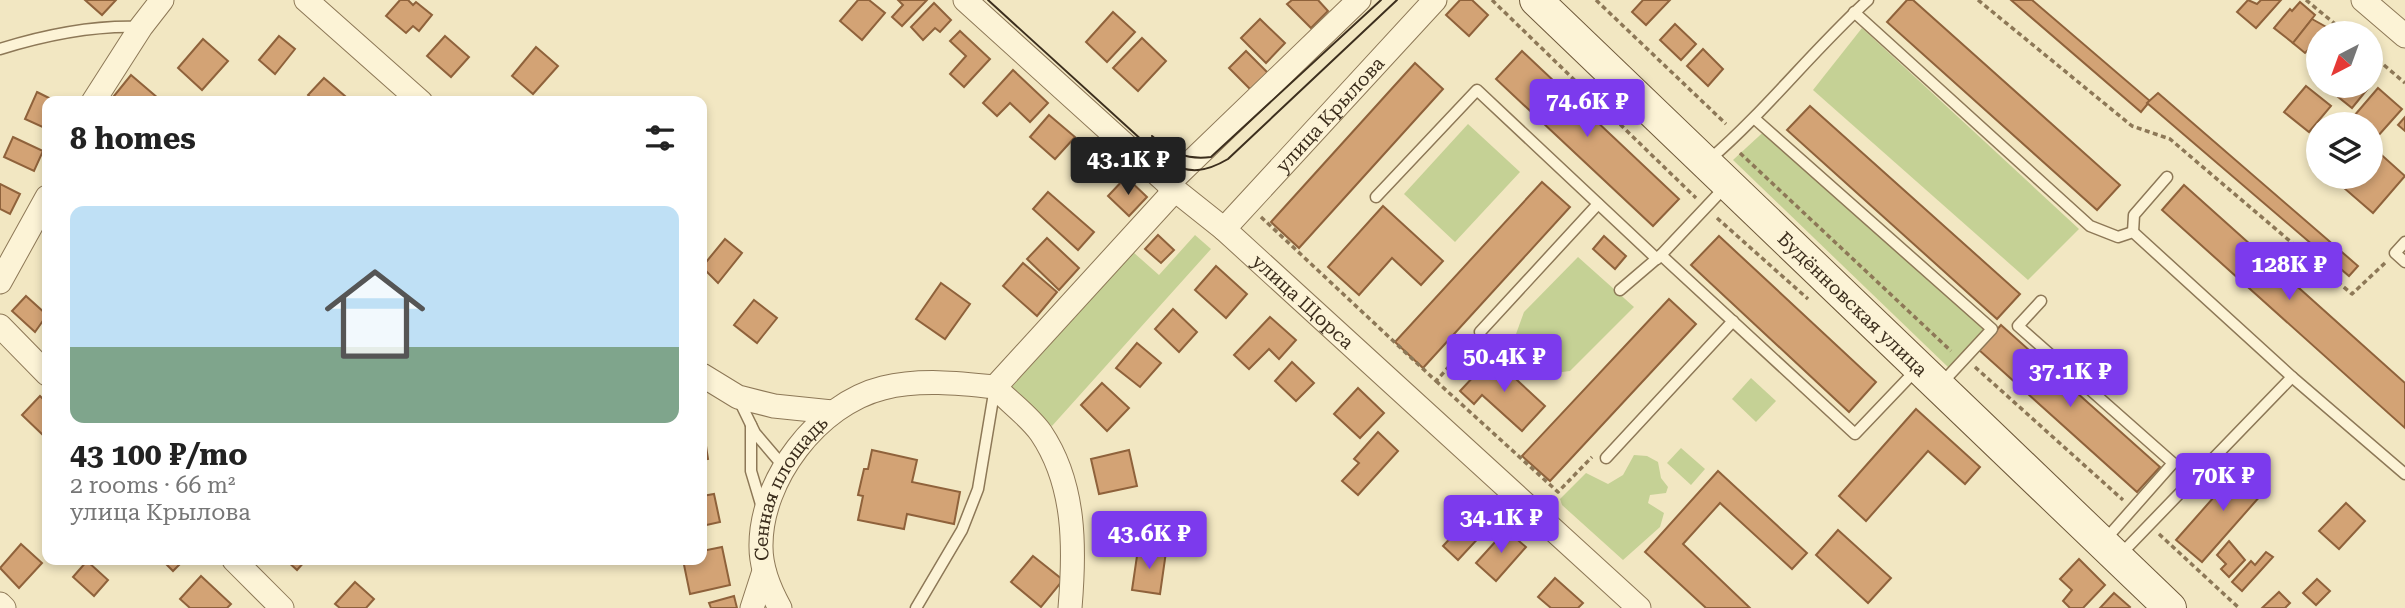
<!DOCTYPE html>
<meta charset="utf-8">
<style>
body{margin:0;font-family:"Roboto Serif",serif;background:#f6f6f6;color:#222;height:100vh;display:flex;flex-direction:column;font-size:26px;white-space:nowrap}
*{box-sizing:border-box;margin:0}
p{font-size:23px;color:#767676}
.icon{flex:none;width:38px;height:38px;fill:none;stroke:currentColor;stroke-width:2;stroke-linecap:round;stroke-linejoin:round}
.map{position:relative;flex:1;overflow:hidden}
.side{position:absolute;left:42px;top:96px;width:665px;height:469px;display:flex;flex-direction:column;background:#fff;border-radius:14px;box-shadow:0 4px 10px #0003}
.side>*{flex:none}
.needle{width:46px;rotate:221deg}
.controls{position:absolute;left:2306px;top:21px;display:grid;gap:14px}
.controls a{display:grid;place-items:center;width:77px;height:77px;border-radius:50%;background:#fff;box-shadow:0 4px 10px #0003;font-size:35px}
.price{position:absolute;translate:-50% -60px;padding:0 16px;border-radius:7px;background:#7c3aed;color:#fff;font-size:23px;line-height:46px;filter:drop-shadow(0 2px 4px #0008)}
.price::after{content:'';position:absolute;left:50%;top:42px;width:21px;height:16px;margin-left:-10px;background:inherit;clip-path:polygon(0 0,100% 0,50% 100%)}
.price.current{background:#222;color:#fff}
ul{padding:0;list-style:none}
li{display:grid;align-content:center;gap:14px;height:371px;padding:0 28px}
li span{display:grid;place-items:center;height:217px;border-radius:14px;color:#555}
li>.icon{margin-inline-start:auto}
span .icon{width:126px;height:126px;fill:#fffc;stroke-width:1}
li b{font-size:30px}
h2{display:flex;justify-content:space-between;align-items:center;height:84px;padding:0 28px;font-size:30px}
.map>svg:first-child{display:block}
.green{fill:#c5d195}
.building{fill:#d3a375;stroke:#8f623b;stroke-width:2}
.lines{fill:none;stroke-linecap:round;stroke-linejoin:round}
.lane-casing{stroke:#8d7857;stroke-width:13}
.street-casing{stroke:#8d7857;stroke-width:25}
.secondary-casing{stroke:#6f593a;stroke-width:34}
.path{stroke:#8d7857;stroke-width:3.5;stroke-dasharray:5 3.5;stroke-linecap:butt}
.lane{stroke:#fcf3d6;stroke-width:10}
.street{stroke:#fcf3d6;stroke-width:23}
.secondary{stroke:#fcf3d6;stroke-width:32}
.tram{stroke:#3c2e1d;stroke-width:2}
.labels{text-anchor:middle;stroke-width:5;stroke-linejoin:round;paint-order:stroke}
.street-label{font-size:19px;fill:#3c2e1d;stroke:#f8f0d2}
</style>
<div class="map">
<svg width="2405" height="608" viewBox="0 0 2405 608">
<rect width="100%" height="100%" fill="#f2e7c2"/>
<g class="green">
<path d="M1862,28L2079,229L2028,280L1813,90Z"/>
<path d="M1468,124L1520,172L1455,242L1404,194Z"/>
<path d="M1771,125L1988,325L1949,368L1733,160Z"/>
<path d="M1195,235L1211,249L1052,426L1010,389L1133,252L1159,275Z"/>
<path d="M1578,257L1634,307L1570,371L1538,375L1512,345L1524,312Z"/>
<path d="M1751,378L1776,401L1756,422L1732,399Z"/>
<path d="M1681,448L1705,469L1691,485L1667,463Z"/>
<path d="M1634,455L1647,456L1658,462L1661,478L1668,487L1666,493L1650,495L1648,503L1664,513L1660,527L1623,560L1562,505L1560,499L1586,473L1608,484L1623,475Z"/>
</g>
<g class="building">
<path d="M85,0H116L102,15Z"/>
<path d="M400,0H408L413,5L416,2L432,15L419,31L413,26L406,33L386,16Z"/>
<path d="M858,0H869L885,13L862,40L840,21Z"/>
<path d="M898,0H927L902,26L892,17L903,5Z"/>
<path d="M1292,0H1318L1328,11L1311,28L1287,4Z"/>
<path d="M1460,0H1472L1488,15L1469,36L1446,15Z"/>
<path d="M1643,0H1670L1646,25L1632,12Z"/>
<path d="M1907,0H1913L2120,185L2097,210L1887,22Z"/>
<path d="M2011,0H2032L2150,101L2141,112Z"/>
<path d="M2248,0L2257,4L2261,0H2281L2256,28L2237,12Z"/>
<path d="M2300,2L2315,15L2293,43L2274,28L2290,9L2292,11Z"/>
<path d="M934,3L951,20L940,32L935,28L923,40L911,27Z"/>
<path d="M1113,12L1135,32L1107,62L1086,42Z"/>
<path d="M1260,19L1285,43L1266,63L1241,38Z"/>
<path d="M2312,19L2337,33H2319V55L2310,48L2305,53L2293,43Z"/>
<path d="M1675,24L1696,44L1681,60L1660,40Z"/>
<path d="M960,31L990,59L964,87L950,74L966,56L950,41Z"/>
<path d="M279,36L295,49L275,74L259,60Z"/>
<path d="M445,36L469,57L451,77L427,56Z"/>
<path d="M1142,38L1166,61L1138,91L1113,68Z"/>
<path d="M203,39L228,61L202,90L178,68Z"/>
<path d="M536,47L558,66L533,94L512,76Z"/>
<path d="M1703,49L1723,69L1708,86L1687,66Z"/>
<path d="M1246,51L1268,73L1251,90L1229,68Z"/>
<path d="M1522,51L1679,199L1653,226L1496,79Z"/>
<path d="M1415,63L1443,89L1299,248L1271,222Z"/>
<path d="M2371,68L2379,74L2371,84Z"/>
<path d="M1013,70L1048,103L1030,122L1010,103L997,116L983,103Z"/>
<path d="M131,75L159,99L157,102H120L114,96Z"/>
<path d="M324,78L346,97L342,102H315L308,95Z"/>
<path d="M2306,86L2331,106L2309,132L2284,112Z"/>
<path d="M2337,86H2370L2352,108L2332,92Z"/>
<path d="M2378,88L2402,109L2377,137L2371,132V124H2363L2354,116Z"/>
<path d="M37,92L57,102H47V129L25,119Z"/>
<path d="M2158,93L2358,266L2349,276L2147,103Z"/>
<path d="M1810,106L2020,294L1997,319L1787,130Z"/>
<path d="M1049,115L1075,137L1055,159L1030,137Z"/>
<path d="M2405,117V131L2398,125Z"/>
<path d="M13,137L43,151L34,171L4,157Z"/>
<path d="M2376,150L2405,176L2373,213L2344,188L2353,177H2371V156Z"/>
<path d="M1126,177L1147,197L1129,216L1108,196Z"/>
<path d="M1542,182L1570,207L1423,368L1395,342Z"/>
<path d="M0,184L20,194L10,214L0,209Z"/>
<path d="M2184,185L2405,383V428L2162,210Z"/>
<path d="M1048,192L1094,232L1078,250L1033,209Z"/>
<path d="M1383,206L1443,261L1421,285L1392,258L1359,295L1328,267Z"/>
<path d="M1158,235L1174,250L1161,263L1145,249Z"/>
<path d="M1604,236L1626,256L1615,269L1593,249Z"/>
<path d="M1719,236L1876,382L1849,412L1691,265Z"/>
<path d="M1047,238L1079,268L1059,290L1027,259Z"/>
<path d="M725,239L742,253L718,283L702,267Z"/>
<path d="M1023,263L1057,292L1037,316L1003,286Z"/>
<path d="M1216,266L1247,294L1226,318L1195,290Z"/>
<path d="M941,283L970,304L945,339L916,319Z"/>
<path d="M26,296L47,315L35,332L12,311Z"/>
<path d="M1669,299L1696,324L1550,481L1522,456Z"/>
<path d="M754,300L777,318L757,343L734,325Z"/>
<path d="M1173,309L1197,332L1179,352L1155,329Z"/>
<path d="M1270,317L1296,340L1279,359L1269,349L1249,369L1234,355Z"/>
<path d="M2001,325L2160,467L2137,492L1979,350Z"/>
<path d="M1137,343L1161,363L1140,387L1116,368Z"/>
<path d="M1492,357L1545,406L1522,431L1482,395L1474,404L1460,391Z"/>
<path d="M1292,362L1314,383L1296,401L1275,381Z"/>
<path d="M1102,383L1129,408L1107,431L1081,405Z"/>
<path d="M1358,388L1384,413L1360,438L1334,414Z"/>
<path d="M40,396L47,403V433L44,436L22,415Z"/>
<path d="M1916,409L1980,467L1965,484L1928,451L1866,521L1839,496Z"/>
<path d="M702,420L708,459L702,460Z"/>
<path d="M1378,432L1398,451L1358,495L1342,481L1359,463L1354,459Z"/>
<path d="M872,450L917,460L912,482L960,492L954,524L907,514L904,529L858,520L863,496L858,495L864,469H868Z"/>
<path d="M1129,450L1137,486L1099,494L1091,459Z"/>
<path d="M2244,463L2269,486L2202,562L2176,540Z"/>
<path d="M1718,471L1807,553L1792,569L1720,503L1683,544L1750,608H1706L1645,552Z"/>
<path d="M714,494L720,522L702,526V496Z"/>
<path d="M1473,498L1496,519L1458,560L1443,546L1467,520L1460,513Z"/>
<path d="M2346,503L2365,521L2339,549L2319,531Z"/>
<path d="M1506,530L1526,547L1496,581L1476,563Z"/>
<path d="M1838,530L1891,578L1868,603L1816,555Z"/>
<path d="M2229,541L2245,560L2229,577L2221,569L2226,564L2217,555Z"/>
<path d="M21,544L42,563L19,588L0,568Z"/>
<path d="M722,547L730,585L690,594L683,560H702V551Z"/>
<path d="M1138,549L1166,552L1160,594L1132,590Z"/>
<path d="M2266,552L2273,557L2242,591L2232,582L2251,561L2255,565Z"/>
<path d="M1033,556L1063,580L1041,607L1011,582Z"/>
<path d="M2079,559L2105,585L2083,608H2070L2063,601L2072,590L2060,579Z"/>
<path d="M162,560H184L173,571Z"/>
<path d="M286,560H306L297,570Z"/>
<path d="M87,561L108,580L94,596L73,577Z"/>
<path d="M201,576L231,604L227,608H190L180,599Z"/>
<path d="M1555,578L1583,603L1578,608H1551L1538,597Z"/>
<path d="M2317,579L2330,591L2316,605L2303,593Z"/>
<path d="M355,582L374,599L366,608H340L335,604Z"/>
<path d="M2279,592L2290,603L2285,608H2262Z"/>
<path d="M2114,593L2130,607L2129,608H2100Z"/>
<path d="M734,596L737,608H711L709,603Z"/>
</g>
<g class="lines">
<defs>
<g id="lane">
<path d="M1854,12L2090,226L2118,237L2133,232L2292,377L2120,555"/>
<path d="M0,49C45,35 93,25 141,27"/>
<path d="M1755,119L1992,329L1940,385"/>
<path d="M1709,160C1766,111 1812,51 1868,0"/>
<path d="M1726,186L1661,255L1855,434L1918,368"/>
<path d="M1376,197L1477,90L1657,259"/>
<path d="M2133,232L2134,215L2167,177"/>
<path d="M2405,242L2395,253L2405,262"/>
<path d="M1620,290L1661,255"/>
<path d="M2041,301L2018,326L2173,463L2105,540"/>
<path d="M1480,332L1598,204"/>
<path d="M2292,377L2405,474"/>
<path d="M739,400L755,433L784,467"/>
<path d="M751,425V471L763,511"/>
<path d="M1606,458L1733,321"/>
<path d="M916,608L962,530L978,489L995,387"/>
</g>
<g id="street">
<path d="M306,0L421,102"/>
<path id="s1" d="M965,0L1175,190L1224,229L1639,608"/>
<path d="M2363,0L2405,36"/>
<path d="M93,102L141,27L162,0"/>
<path d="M1168,184L1359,0"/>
<path id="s2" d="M1224,229L1435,0"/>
<path d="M0,282L47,197"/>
<path d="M0,326L47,374"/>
<path d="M702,375L738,397L774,406L832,412"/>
<path d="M995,387L1175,190"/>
<path d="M234,560L282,608"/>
<path d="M0,604L4,608"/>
<path d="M752,608L764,571"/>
<path id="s3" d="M780,608C770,590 761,568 761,547C760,480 818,404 883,388C919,379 958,383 995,387C1009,402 1029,416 1041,433C1076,485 1075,549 1070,608"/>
</g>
<g id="secondary">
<path id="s4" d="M1536,0L2170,608"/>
</g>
</defs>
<use href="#lane" class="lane-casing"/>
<use href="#street" class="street-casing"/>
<use href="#secondary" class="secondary-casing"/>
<g class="path">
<path d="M1492,0L1696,198"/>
<path d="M1596,0L1726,124"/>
<path d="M1978,0L2132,126L2170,139L2352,294L2386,262"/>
<path d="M2306,0L2346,33"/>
<path d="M2371,54L2405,83"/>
<path d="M1740,153L1951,351"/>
<path d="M1261,217L1436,381L1472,341"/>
<path d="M1717,218L1808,299"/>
<path d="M1975,367L2123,500"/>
<path d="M1436,381L1558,492L1592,457"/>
<path d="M2159,534L2239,608"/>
</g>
<use href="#lane" class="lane"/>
<use href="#street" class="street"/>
<use href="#secondary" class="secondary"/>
<g class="tram">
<path d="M988,0L1167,163C1190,174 1206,172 1228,159L1397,0"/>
<path d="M1152,136C1171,153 1186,160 1211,157L1381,0"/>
</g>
</g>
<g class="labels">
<g class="street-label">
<text dy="7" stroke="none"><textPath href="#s2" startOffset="156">улица Крылова</textPath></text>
<text dy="7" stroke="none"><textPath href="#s1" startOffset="453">улица Щорса</textPath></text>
<text dy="7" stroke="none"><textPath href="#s4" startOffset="439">Будённовская улица</textPath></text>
<text dy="7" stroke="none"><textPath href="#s3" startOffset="131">Сенная площадь</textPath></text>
</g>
</g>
</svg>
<div class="controls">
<a><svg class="needle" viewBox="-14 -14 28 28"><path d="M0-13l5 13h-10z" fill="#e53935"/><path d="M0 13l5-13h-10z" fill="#767676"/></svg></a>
<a><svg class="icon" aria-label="layers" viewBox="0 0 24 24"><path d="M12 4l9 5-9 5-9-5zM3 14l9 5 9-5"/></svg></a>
</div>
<b class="price" style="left:1587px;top:139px">74.6K ₽</b>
<b class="price current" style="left:1128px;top:197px">43.1K ₽</b>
<b class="price" style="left:2289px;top:302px">128K ₽</b>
<b class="price" style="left:1504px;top:394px">50.4K ₽</b>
<b class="price" style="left:2070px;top:409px">37.1K ₽</b>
<b class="price" style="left:2223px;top:513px">70K ₽</b>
<b class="price" style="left:1501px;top:555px">34.1K ₽</b>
<b class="price" style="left:1149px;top:571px">43.6K ₽</b>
<section class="side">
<h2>8 homes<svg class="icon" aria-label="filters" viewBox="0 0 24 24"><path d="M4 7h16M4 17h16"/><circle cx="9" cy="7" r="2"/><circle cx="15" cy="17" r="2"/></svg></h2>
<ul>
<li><span style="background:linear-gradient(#bfe0f5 65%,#7fa58c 0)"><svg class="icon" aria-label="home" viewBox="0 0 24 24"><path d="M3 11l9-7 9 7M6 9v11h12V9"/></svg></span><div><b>43 100 ₽/mo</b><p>2 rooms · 66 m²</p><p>улица Крылова</p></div></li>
</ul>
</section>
</div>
